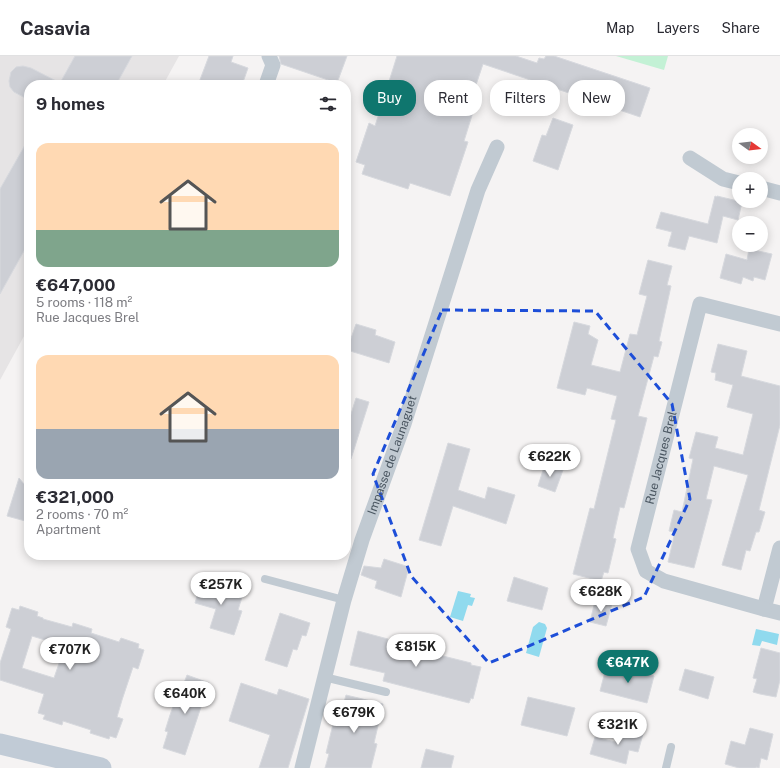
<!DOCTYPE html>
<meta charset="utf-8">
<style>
body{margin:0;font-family:"Public Sans",sans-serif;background:#f2f2f3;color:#2b2b33;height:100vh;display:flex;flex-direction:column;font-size:15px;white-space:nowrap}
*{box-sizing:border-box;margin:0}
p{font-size:13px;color:#7c7c81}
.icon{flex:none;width:22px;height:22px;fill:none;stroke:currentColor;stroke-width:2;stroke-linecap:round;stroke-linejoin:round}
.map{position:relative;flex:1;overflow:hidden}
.details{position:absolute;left:24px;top:24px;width:327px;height:480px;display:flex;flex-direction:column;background:#fff;border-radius:16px;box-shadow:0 2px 10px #0003}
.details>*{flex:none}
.hud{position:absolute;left:363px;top:24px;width:357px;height:36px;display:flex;gap:8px}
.needle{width:26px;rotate:105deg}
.fabs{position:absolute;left:732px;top:72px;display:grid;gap:8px}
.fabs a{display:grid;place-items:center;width:36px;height:36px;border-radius:50%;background:#fff;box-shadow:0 2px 10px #0003;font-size:20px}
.price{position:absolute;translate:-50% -34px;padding:0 9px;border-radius:14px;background:#fff;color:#222;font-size:13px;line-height:26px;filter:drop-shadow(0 1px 2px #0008)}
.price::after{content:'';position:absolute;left:50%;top:24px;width:12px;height:9px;margin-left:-6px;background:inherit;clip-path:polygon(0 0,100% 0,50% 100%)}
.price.on{background:#0f766e;color:#fff}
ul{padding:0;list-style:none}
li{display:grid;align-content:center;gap:8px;height:212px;padding:0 12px}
li span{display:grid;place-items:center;height:124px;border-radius:12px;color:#555}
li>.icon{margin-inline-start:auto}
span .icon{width:72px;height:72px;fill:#fffc;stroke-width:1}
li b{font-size:17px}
h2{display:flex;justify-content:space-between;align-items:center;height:48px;padding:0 12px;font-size:17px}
.chip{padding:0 14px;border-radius:16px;background:#fff;box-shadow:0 2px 10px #0003;font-size:14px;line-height:36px}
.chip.on{background:#0f766e;color:#fff}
header{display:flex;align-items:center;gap:24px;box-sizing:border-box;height:56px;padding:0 20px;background:#fff;border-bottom:1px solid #e1e1e2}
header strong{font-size:19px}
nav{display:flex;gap:22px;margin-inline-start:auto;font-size:14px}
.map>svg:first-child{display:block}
.education{fill:#e6e4e5}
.green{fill:#c3f1d5}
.water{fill:#90daee}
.building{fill:#cdcfd5;stroke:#d7d9de;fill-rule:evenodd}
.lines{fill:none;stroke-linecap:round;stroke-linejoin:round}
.lane{stroke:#c1cad2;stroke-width:8}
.street{stroke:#c1cad2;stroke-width:15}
.secondary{stroke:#c1cbd6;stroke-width:21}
.marked{fill:none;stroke:#1d4ed8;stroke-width:3;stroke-dasharray:8 5;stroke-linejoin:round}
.labels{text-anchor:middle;stroke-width:3.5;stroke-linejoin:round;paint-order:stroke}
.street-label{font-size:12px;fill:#4a5661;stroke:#fff}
</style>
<header>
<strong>Casavia</strong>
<nav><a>Map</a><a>Layers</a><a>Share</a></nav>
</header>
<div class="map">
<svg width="780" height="712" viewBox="0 0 780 712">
<rect width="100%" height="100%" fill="#f5f3f3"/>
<path class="education" d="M0,0H179L163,29H29V271L0,324Z"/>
<path class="green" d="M616,0H668L664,14Z"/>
<g class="water">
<path d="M458,535L471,538L470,541L475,542L472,550L468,549L463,565L450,561Z"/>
<path d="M539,566L545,568L547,572L539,601L526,597L533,571Z"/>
<path d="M756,573L779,578L777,589L762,585L760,590L752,589Z"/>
</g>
<g class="building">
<path d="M75,0H132L116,29H29V44L14,36L10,31L9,25L11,16L16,11L23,10L31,12L60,27Z"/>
<path d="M209,0H233L231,6L248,12L242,29H198Z"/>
<path d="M279,0H347L337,27L281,8Z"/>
<path d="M397,0H516L537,7L539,2L544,3L546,0H554L650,32L640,61L483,8L474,35L479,37L464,85L468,86L450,140L410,127L408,133L362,118L365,109L356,106L369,67L375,70Z"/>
<path d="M553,62L573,69L558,114L533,105L542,79L546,80Z"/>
<path d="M29,82V186L0,238V133Z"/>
<path d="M715,140L717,141V140L742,146L738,164L723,160L717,187L689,180L685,194L668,190L672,176L656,172L661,156L708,168Z"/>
<path d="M749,193L772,198L765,224L754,221L753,225L743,221L741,228L720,222L726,198L747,204Z"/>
<path d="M648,204L672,210L667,229L671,230L659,285L662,286L658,301L654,300L638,360L647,362L643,378L624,452L620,451L613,482L616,483L608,517L604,516L601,525L573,518L590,452L594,453L616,364L611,363L617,340L587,332L585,339L557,332L574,266L590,270L588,278L598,284L591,309L620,316L630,278L637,279L647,240L639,238Z"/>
<path d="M356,268L376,274L375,279L395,286L389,307L347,294Z"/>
<path d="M718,288L747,295L741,320L780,330V369L759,454L765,456L759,476H756L750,495L746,494L741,514L722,509L748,419L714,410L706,443L712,444L694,512L668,506L675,476L669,475L674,454L682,456L693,403L689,402L696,376L718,381L715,392L743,399L753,358L727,351L733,329L715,324L716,317L711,316Z"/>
<path d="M356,342L369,346L351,403L346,401V374Z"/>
<path d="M448,387L470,393L458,434L485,443L488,431L515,439L506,468L453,450L441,490L419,484Z"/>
<path d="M545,408L563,414L555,436L538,430Z"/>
<path d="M19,422L29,434V466L7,460Z"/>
<path d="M384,503L409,511L401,541L375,532L377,525L361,519L364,510L381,512Z"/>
<path d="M514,521L548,532L542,554L507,545Z"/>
<path d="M202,523L224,530L223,533L243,538L238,554L242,555L234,579L210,572L216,553L195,547Z"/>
<path d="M595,545L612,548L606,570L590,566Z"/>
<path d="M20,550L38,556L37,560L43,562V563L72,571L73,567L92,573L91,577L119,586L121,582L139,588L138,592L144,594L138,613L133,611L122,644L117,661L123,663L116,682L110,680L109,683L90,677L91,674L63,665L62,669L43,663L45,659L38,657L44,638L0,624V607L11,573L6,571L12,552L19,554ZM32,580L65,590L54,622L22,612Z"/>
<path d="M280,557L310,567L306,580L302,579L297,594L293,593L287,611L265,604Z"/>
<path d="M358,575L388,583L387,586L471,607V609L481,611L473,643L471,642L469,647L383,625L385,617L350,609Z"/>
<path d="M761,592L780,597V624L776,641L760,638L753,636L757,623L753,622Z"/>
<path d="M606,612L624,616L626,612L654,620L647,647L600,635Z"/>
<path d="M685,613L714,621L708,643L679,634Z"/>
<path d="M187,619L209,627L185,699L163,692L168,676L165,675L170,659L179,634L181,635Z"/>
<path d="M241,627L277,639L279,633L309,643L288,712H259L270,679L229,665Z"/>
<path d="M346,639L383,648L374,687L377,688L371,712H325L329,698L326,697L337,652L342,654Z"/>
<path d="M528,641L575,652L567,680L521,669Z"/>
<path d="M619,671L643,678L638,696L629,694L626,708L590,698L595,681L615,686Z"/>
<path d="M750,672L773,678L767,704L761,702L759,712L756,711V712H739L725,708L731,685L745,689Z"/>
<path d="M426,693L454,700L451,712H421Z"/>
</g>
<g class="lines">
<g class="lane">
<path d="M265,523L344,544"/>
<path d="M324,621L386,636"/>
<path d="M666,712L671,691"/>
</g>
<g class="street">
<path d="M266,29L273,9L269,0"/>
<path d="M690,102L723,123L739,127"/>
<path d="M761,132L780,137"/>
<path d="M780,492L764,553L780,557"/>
<path id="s1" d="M764,553L664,525L646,515L638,493L700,248L780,268"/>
<path id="s2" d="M302,712L344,544L362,484L404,368L478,134L497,91"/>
</g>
<path class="secondary" d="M0,688L101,712"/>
</g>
<path class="marked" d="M442,254L595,255L672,348L690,443L644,541L489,607L411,520L373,418Z"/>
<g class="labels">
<g class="street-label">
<text dy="4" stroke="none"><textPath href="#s2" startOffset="326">Impasse de Launaguet</textPath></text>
<text dy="4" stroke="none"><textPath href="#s1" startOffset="242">Rue Jacques Brel</textPath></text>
</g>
</g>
</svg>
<div class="fabs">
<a><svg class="needle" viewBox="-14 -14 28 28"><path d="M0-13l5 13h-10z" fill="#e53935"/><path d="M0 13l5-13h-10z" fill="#7c7c81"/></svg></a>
<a>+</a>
<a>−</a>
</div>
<b class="price" style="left:550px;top:422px">€622K</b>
<b class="price" style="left:221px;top:550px">€257K</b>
<b class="price" style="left:601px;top:557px">€628K</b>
<b class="price" style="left:416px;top:612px">€815K</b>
<b class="price" style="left:70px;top:615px">€707K</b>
<b class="price on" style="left:628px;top:628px">€647K</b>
<b class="price" style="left:185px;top:659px">€640K</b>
<b class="price" style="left:354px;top:678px">€679K</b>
<b class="price" style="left:618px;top:690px">€321K</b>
<div class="hud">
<a class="chip on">Buy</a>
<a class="chip">Rent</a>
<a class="chip">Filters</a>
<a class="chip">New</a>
</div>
<section class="details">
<h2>9 homes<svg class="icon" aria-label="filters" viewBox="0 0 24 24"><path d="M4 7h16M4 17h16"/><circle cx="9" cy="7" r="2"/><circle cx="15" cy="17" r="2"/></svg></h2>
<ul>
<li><span style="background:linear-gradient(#ffd9b3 70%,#7fa58c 0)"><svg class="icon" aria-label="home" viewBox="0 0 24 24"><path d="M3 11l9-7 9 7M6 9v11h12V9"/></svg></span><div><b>€647,000</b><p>5 rooms · 118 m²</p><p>Rue Jacques Brel</p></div></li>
<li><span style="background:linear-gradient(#ffd9b3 60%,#9aa5b1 0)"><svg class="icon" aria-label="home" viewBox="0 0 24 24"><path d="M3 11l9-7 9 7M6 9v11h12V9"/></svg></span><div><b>€321,000</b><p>2 rooms · 70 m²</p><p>Apartment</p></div></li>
</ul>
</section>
</div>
